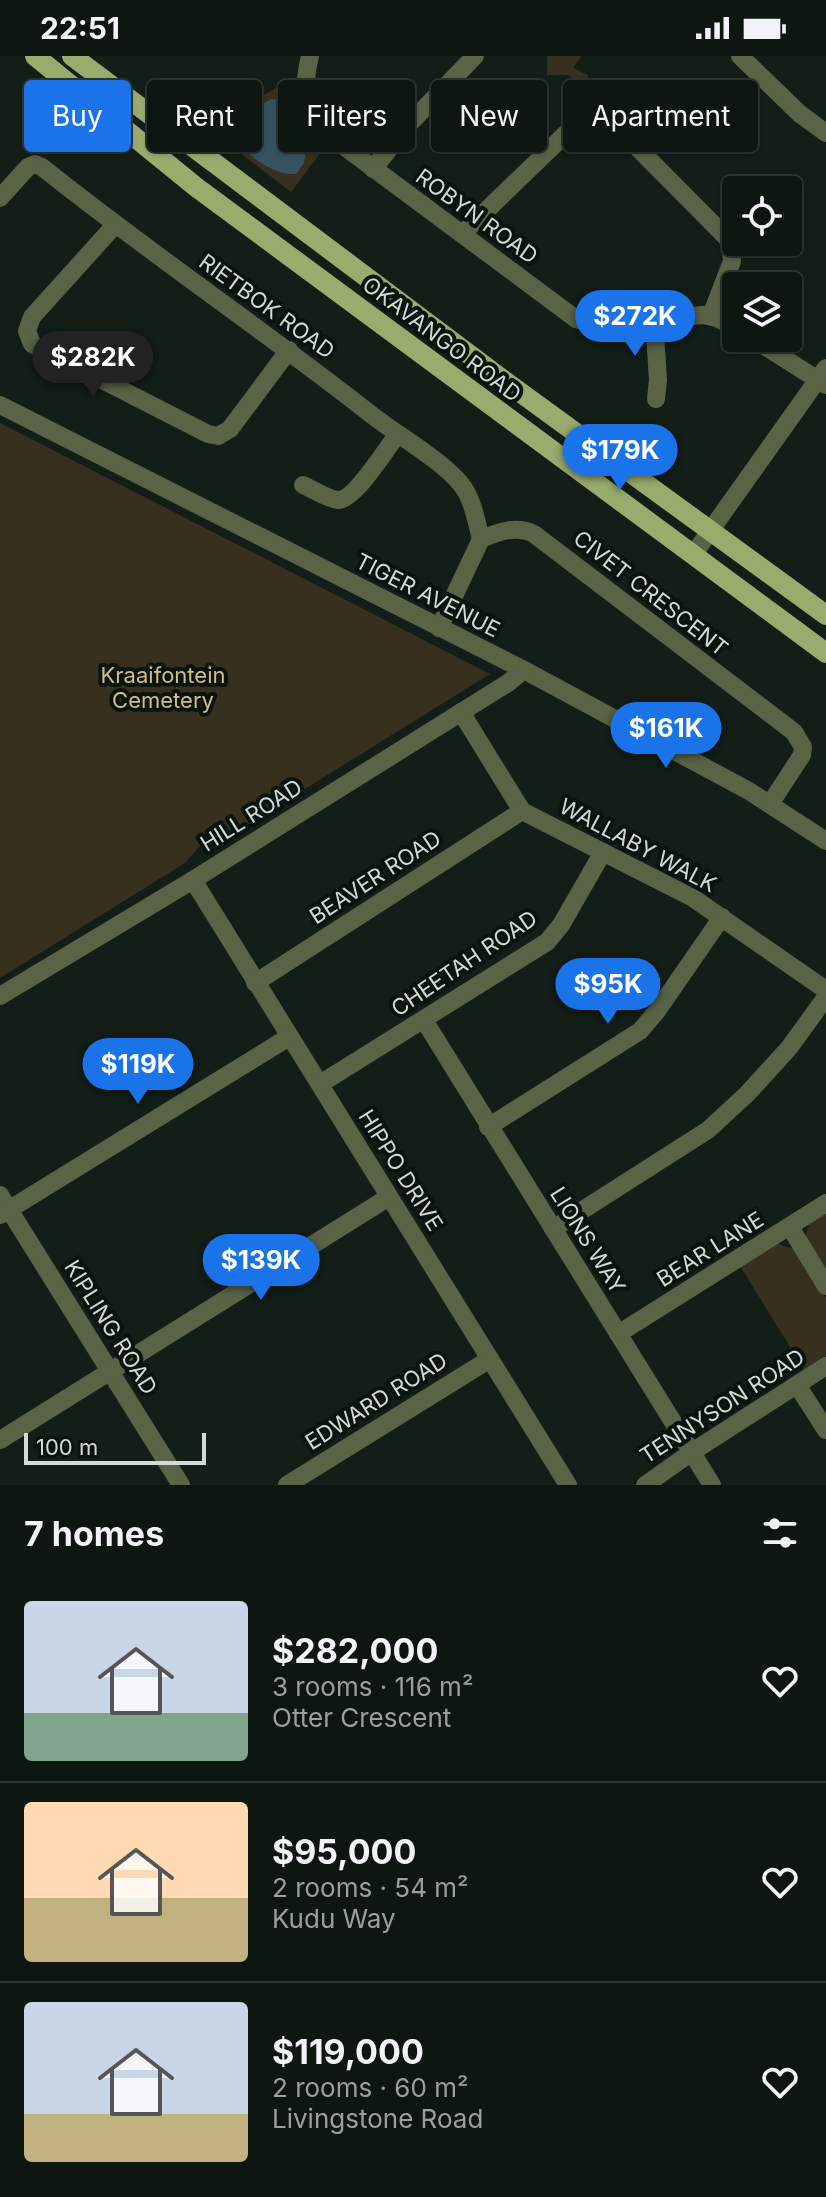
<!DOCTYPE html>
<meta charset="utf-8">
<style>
body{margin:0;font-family:Inter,sans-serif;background:#171f1a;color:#f1f3f6;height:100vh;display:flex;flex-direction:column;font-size:30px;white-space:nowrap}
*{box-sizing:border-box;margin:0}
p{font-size:26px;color:#9b9f9f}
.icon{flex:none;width:44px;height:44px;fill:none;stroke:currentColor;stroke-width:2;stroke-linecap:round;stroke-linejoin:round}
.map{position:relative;height:1429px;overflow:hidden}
.panel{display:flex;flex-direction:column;background:#0e1611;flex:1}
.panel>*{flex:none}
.banner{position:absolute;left:24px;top:24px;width:778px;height:72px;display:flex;gap:16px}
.tools{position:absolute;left:722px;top:120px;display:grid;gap:16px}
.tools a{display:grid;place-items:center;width:80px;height:80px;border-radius:8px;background:#0e1611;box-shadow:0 2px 6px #0004,0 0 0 2px #2e3531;font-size:40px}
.scale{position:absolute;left:24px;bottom:20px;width:182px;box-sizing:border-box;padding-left:8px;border:4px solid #d3dad6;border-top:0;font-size:22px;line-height:28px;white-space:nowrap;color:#d3dad6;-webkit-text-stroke:6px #0a140e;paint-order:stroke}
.price{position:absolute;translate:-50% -68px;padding:0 18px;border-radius:28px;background:#1a73e8;color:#fff;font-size:26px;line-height:52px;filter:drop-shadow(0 2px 4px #0008)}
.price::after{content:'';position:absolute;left:50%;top:48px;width:24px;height:18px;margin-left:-12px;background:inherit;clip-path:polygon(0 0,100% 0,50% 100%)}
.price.current{background:#222;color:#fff}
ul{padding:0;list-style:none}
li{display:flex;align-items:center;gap:24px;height:200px;padding:0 24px}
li+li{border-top:2px solid #2e3531}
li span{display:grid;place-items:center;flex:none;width:224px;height:160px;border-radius:8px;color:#555}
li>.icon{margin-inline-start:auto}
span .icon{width:96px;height:96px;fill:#fffc;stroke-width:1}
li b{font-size:34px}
h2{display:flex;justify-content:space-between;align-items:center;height:96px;padding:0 24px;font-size:34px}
.pill{padding:0 28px;border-radius:8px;background:#0e1611;box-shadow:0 2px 6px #0004,0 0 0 2px #2e3531;font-size:28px;line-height:72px}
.pill.current{background:#1a73e8;color:#fff}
.status{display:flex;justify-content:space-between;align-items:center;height:56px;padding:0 40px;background:#0e1611;direction:ltr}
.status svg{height:22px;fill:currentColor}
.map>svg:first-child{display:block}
.green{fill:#37301e}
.water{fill:#355360}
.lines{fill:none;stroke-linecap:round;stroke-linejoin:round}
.minor{stroke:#596346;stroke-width:18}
.major{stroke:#99ac6e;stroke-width:20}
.labels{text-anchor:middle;stroke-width:8;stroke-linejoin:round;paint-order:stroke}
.street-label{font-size:22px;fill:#d3dad6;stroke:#0a140e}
.park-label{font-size:22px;fill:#d2bc89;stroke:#0a140e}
</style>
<div class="status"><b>22:51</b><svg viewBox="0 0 49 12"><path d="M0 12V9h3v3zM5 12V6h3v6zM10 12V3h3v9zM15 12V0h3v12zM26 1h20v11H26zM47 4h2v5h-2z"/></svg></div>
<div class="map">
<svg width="826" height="1429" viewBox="0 0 826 1429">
<rect width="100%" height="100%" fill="#131e17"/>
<g class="green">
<path d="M547,0H581L573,12L588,19V37L569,19H547Z"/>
<path d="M299,20L327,88L291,136L205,70Z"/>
<path d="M0,367L490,618L218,787L199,791L185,807L0,922Z"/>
<path d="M826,1156V1218L805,1181L809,1168Z"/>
<path d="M778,1188L794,1193L826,1242V1302L805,1315L740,1210Z"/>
</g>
<path class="water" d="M272,43L280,45L290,65L307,86L304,107L296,118C271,120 247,96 229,82L227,70L234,62Z"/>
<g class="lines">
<g class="minor">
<path d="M310,0C305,20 302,51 314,68L576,263L594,268L703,259L717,262L736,272"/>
<path d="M740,0L800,58L826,77"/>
<path d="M373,113L411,66L475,0"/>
<path d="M0,142L28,111L35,108L42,111C148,196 261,272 368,356C394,377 440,403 460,427C473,442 476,465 481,483"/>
<path d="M115,169L32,261L27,275L32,288L208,378L218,380L230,373L289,294"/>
<path d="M462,178L581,63C590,57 600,57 609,63L730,185L732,205L711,260"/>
<path d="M654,263L658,324L656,343"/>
<path d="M752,282L826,329"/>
<path d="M0,349L524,614L749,735L826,785"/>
<path d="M303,429C313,433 327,443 338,444C354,445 387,392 397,379"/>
<path d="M693,499L826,312"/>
<path d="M439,572L481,483C498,476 516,469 534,478L794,676L803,691L802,699L770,748"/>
<path d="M461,656L522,755L693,842L826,934"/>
<path d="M193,824L568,1429"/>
<path d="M255,927L522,755"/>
<path d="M0,940L193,824L508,627L524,614"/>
<path d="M424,964L712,1429"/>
<path d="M320,1028L547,886L561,869L603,796"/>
<path d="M488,1071L640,975L657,955L722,861"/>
<path d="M0,1139L181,1429"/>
<path d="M0,1159L289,981"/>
<path d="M790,1171L826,1230"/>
<path d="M553,1173L708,1074L747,1038L789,992L826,941"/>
<path d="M618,1278L826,1147"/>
<path d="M797,1329L826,1374"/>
<path d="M0,1384L389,1141"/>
<path d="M287,1429L490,1303"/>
<path d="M645,1429L692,1396L826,1310"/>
</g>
<g class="major">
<path d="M35,0L196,131L826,597"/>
<path d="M72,0L506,326L826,559"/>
</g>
</g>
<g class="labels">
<g class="street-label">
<text transform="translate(477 160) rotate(36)" y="8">ROBYN ROAD</text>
<text transform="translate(267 250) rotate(36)" y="8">RIETBOK ROAD</text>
<text transform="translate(442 283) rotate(37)" y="8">OKAVANGO ROAD</text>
<text transform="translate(651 537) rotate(38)" y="8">CIVET CRESCENT</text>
<text transform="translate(428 539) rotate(27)" y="8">TIGER AVENUE</text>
<text transform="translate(251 759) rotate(-32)" y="8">HILL ROAD</text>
<text transform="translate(638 789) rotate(28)" y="8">WALLABY WALK</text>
<text transform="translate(375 821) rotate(-33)" y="8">BEAVER ROAD</text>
<text transform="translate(464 907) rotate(-34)" y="8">CHEETAH ROAD</text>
<text transform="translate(401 1114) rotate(58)" y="8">HIPPO DRIVE</text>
<text transform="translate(588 1184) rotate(58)" y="8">LIONS WAY</text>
<text transform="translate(710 1193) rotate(-32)" y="8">BEAR LANE</text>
<text transform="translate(111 1271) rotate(58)" y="8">KIPLING ROAD</text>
<text transform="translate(376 1345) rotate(-32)" y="8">EDWARD ROAD</text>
<text transform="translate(722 1350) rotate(-33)" y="8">TENNYSON ROAD</text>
</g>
<g class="park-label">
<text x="163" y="627">Kraaifontein<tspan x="163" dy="25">Cemetery</tspan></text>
</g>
</g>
</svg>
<div class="tools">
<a><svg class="icon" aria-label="locate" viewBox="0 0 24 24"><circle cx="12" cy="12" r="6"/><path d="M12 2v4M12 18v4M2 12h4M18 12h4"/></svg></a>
<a><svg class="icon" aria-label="layers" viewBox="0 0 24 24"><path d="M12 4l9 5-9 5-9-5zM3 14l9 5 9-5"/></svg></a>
</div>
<div class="scale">100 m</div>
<b class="price" style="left:635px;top:302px">$272K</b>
<b class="price current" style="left:93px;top:343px">$282K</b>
<b class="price" style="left:620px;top:436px">$179K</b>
<b class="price" style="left:666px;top:714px">$161K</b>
<b class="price" style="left:608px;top:970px">$95K</b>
<b class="price" style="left:138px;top:1050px">$119K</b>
<b class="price" style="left:261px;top:1246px">$139K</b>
<div class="banner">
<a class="pill current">Buy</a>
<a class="pill">Rent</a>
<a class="pill">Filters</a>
<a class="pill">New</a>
<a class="pill">Apartment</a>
</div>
</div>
<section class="panel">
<h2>7 homes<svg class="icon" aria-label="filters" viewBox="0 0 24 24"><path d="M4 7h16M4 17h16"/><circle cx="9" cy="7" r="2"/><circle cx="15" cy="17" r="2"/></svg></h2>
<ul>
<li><span style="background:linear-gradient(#c9d6e8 70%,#7fa58c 0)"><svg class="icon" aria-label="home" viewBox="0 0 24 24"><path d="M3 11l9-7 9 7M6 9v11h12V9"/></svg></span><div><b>$282,000</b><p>3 rooms · 116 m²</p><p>Otter Crescent</p></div><svg class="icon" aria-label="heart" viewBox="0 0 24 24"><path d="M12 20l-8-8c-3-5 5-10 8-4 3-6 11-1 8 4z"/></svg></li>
<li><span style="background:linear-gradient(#ffd9b3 60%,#c2b280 0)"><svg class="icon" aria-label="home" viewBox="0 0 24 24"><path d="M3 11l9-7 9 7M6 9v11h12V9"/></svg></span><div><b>$95,000</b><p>2 rooms · 54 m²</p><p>Kudu Way</p></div><svg class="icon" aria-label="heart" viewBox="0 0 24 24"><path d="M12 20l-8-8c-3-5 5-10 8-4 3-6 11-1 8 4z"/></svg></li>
<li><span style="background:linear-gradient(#c9d6e8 70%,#c2b280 0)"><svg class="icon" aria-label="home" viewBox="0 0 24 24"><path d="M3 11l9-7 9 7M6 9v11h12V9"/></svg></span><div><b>$119,000</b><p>2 rooms · 60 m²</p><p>Livingstone Road</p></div><svg class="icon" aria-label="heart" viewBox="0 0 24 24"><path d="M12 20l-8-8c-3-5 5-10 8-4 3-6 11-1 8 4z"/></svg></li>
</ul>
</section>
